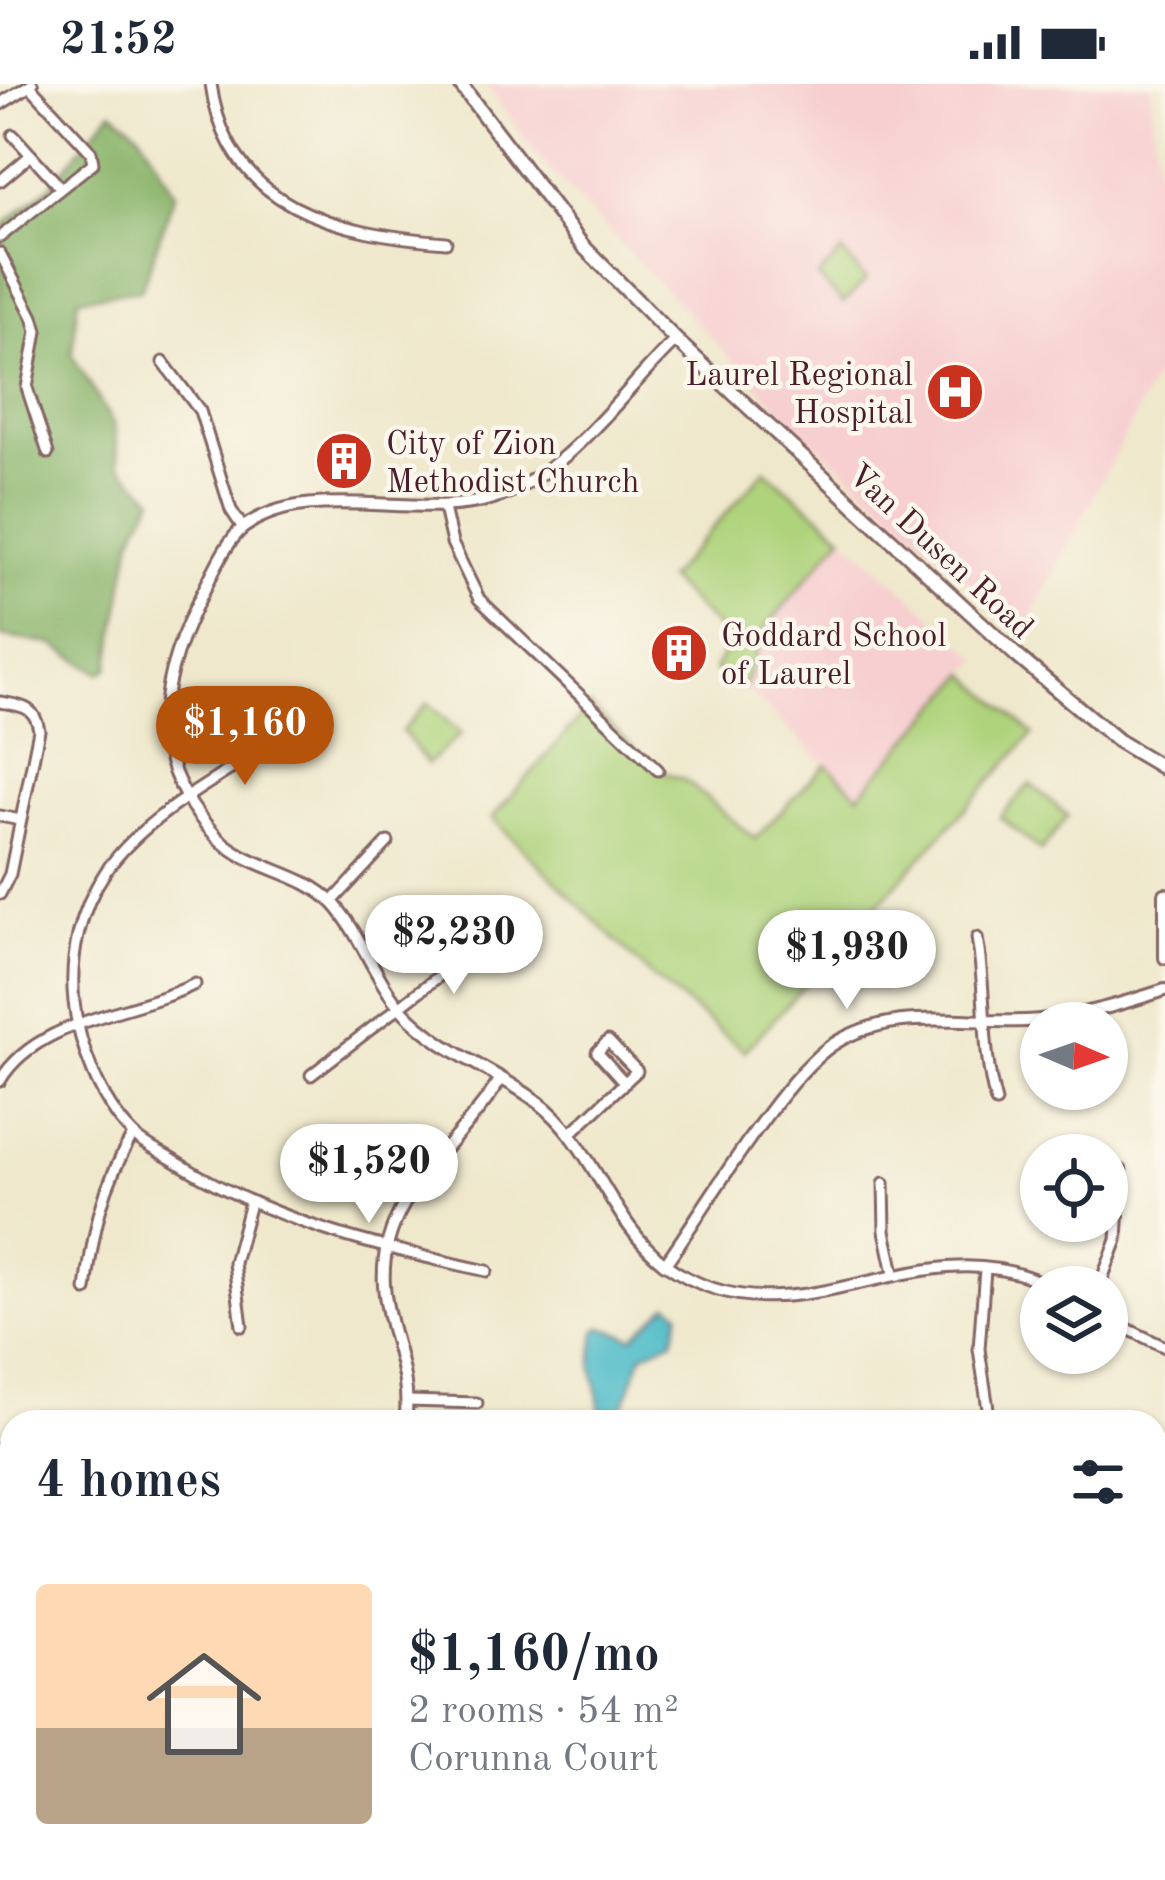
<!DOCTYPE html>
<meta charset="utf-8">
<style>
body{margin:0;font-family:"Old Standard TT",serif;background:#f6f6f7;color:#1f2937;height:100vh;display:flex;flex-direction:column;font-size:45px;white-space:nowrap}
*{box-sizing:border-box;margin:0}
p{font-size:39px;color:#747a83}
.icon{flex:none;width:66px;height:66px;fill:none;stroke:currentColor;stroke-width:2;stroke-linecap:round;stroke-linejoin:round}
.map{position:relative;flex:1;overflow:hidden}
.drawer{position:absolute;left:0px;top:1326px;width:1167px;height:471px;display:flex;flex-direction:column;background:#fff;border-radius:36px 36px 0 0;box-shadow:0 3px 9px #0004}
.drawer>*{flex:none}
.needle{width:78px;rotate:92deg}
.buttons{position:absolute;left:1020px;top:918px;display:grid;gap:24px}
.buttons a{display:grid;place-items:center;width:108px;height:108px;border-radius:50%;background:#fff;box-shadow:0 3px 9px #0004;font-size:60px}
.price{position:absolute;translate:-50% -102px;padding:0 27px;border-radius:42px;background:#fff;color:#222;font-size:39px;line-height:78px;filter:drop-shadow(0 3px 6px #0008)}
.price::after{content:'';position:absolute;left:50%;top:72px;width:36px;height:27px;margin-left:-18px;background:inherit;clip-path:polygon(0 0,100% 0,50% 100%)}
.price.on{background:#b45309;color:#fff}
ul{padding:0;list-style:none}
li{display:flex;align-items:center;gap:36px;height:300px;padding:0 36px}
li span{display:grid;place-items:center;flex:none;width:336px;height:240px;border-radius:12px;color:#555}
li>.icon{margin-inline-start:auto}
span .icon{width:144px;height:144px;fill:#fffc;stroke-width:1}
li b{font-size:51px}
h2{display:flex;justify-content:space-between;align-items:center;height:144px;padding:0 36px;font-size:51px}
.status{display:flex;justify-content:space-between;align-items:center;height:84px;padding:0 60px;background:#fff;direction:ltr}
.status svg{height:33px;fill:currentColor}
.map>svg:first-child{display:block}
.built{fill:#f7cfd0}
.green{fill:#afd37c;stroke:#7c7954;stroke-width:3}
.forest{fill:#8bb56c;stroke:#6a6a4c;stroke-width:3}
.water{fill:#4ebbc8;stroke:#4c6d7a;stroke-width:3}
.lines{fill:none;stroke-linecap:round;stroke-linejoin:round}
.minor-casing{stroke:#846563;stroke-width:15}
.tertiary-casing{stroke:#846563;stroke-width:16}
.secondary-casing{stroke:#846563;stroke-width:18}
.minor{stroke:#fff;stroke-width:9}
.tertiary{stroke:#fff;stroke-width:10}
.secondary{stroke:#fff;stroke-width:12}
.labels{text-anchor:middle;stroke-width:9;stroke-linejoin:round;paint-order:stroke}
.poi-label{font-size:33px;fill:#4a1f2b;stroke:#fbf7ec;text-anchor:start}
.street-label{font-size:33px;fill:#4a1f2b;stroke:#fbf7ec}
</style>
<div class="status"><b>21:52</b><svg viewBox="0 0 49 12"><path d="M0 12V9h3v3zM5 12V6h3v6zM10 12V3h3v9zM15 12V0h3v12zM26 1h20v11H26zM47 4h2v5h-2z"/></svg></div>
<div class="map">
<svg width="1165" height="1796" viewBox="0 0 1165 1796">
<rect width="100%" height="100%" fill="#fbf7ec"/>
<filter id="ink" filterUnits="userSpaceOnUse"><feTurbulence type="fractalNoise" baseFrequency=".00833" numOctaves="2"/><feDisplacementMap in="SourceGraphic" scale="24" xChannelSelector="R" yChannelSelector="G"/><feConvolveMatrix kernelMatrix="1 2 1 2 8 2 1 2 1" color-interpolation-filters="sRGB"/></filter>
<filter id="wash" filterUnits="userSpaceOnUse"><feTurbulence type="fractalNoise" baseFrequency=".004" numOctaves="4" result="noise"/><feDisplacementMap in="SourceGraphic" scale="48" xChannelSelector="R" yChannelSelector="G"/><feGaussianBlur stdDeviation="2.7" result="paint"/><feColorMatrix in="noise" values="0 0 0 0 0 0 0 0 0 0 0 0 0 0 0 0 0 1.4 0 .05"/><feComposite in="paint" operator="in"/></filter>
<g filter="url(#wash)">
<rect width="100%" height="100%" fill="#efe8cc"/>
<g class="built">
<path d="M485,0H1150L1165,179V273L1024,547L796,342L539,75Z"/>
<path d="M843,451L980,575L859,712L745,604L764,546Z"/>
</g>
<g class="green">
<path d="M842,168L866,196L843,219L818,193Z"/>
<path d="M765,386L843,451L764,546L744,604L714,586L730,556L667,495Z"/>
<path d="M967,590L1033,650L745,967L652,893L492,734L590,622L658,686L686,697L755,755L826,680L859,711Z"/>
<path d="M428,619L461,650L427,680L402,647Z"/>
<path d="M1030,700L1068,732L1041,767L1000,733Z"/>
<path d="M84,1785H370L361,1796H82Z"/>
</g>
<g class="forest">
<path d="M112,26L140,49L175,109L141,206L78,214L72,271L114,341L119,381L154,414L132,454L109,584L100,589L52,560L0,552V144L50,102Z"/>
<path d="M1155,1457C1165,1494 1164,1554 1155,1593Z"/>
</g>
<path class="water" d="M669,1220L680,1228L673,1256L643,1270L617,1338H603L592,1280L596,1247L601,1243L633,1253Z"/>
</g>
<g filter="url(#ink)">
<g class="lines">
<defs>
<g id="minor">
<path d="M211,0C227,125 340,150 446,158"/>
<path d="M13,51L61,104"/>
<path d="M0,97L31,71"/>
<path d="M0,153L93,79L91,68L30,2"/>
<path d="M0,169L33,233L37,247L27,304L48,369"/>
<path d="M163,278L200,327L231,426L243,444"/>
<path d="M444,424L452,459L479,515L658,686"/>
<path d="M0,618C22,622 35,622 39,646L10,790L0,810"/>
<path d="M279,655C221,693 147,729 106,787C80,825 69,873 74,918C79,962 100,1017 132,1049C144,1062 164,1070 178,1079C275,1139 377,1163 487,1187"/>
<path d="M0,732L20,736"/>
<path d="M332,818L388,758"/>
<path d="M977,854C987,909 981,964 996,1018"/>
<path d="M311,991L478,862"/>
<path d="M0,997C37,934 133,931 195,900"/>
<path d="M570,1050L637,987L608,957L597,968L625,999"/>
<path d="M884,1099L885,1147L894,1189"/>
<path d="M665,1180C794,1272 918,1134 1052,1203"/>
<path d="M985,1185L979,1265L990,1338"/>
<path d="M1099,1203L1117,1156L1121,1086"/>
<path d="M86,1206C93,1147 102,1102 133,1051"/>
<path d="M1107,1235L1165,1263"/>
<path d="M242,1242L234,1179L250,1119"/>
<path d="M408,1317L477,1319"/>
<path d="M0,1365L12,1354"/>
<path d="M0,1558L12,1566"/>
<path d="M1155,1654L1165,1630"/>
<path d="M0,1708L12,1716"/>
<path d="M1155,1755L1165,1759"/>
<path d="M562,1785L564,1796"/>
<path d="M723,1796L725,1785"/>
<path d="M838,1796L839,1785"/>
<path d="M1120,1796L1122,1785"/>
</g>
<g id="tertiary">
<path d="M0,20L32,0"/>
<path d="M676,256C620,309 569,391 493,414C418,438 309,395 244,443C228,455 214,486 205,504C159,593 140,673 217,753C249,786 302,786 334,820C362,852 375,896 403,927C441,968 494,985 538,1018C594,1060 609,1137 665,1180C705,1124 780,996 832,961C896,919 970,943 1040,936C1082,932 1124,919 1165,906"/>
<path d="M1165,810V874"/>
<path d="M405,1338C413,1289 387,1249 384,1201C378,1112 458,1064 500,996"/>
<path d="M955,1785L967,1796"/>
<path d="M368,1796L375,1785"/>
</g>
<path id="secondary" d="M460,0L582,161L676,256L1017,572L1118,657L1165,685"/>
</defs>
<use href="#minor" class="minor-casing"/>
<use href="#tertiary" class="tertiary-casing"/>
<use href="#secondary" class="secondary-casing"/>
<use href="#minor" class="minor"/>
<use href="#tertiary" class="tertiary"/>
<use href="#secondary" class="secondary"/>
</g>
</g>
<defs>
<symbol id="hospital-disc" viewBox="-11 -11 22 22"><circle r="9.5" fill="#c8321e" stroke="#fbf7ec"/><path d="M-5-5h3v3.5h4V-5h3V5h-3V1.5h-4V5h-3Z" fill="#fff"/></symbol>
<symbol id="building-disc" viewBox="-11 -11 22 22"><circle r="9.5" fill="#c8321e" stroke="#fbf7ec"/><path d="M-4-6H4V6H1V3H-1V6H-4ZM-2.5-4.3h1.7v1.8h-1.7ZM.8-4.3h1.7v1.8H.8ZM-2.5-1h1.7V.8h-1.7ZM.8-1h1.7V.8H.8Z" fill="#fff"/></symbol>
</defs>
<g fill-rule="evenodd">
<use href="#hospital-disc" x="922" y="275" width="66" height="66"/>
<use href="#building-disc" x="311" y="344" width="66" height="66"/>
<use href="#building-disc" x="646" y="536" width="66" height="66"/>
</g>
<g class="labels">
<g class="poi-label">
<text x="913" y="301" text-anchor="end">Laurel Regional<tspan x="913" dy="38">Hospital</tspan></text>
<text x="386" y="370">City of Zion<tspan x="386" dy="38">Methodist Church</tspan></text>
<text x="721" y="562">Goddard School<tspan x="721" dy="38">of Laurel</tspan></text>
</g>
<g class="street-label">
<text transform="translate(942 466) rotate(43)" y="12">Van Dusen Road</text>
</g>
</g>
</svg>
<div class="buttons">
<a><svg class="needle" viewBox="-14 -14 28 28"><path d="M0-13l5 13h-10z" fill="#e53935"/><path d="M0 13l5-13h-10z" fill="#747a83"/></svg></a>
<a><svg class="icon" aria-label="locate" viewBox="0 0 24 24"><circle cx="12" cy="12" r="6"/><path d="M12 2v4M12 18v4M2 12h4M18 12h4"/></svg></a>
<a><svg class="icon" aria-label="layers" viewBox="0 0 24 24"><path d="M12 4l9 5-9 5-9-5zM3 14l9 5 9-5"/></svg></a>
</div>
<b class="price on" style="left:245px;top:704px">$1,160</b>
<b class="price" style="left:454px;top:913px">$2,230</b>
<b class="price" style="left:847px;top:928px">$1,930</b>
<b class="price" style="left:369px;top:1142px">$1,520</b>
<section class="drawer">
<h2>4 homes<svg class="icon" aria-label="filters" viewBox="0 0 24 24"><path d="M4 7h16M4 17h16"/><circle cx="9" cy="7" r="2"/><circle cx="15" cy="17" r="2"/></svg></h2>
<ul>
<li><span style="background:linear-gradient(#ffd9b3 60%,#b9a48a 0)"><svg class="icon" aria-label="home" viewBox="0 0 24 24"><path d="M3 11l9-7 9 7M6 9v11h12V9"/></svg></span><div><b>$1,160/mo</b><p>2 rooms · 54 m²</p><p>Corunna Court</p></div></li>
</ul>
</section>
</div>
